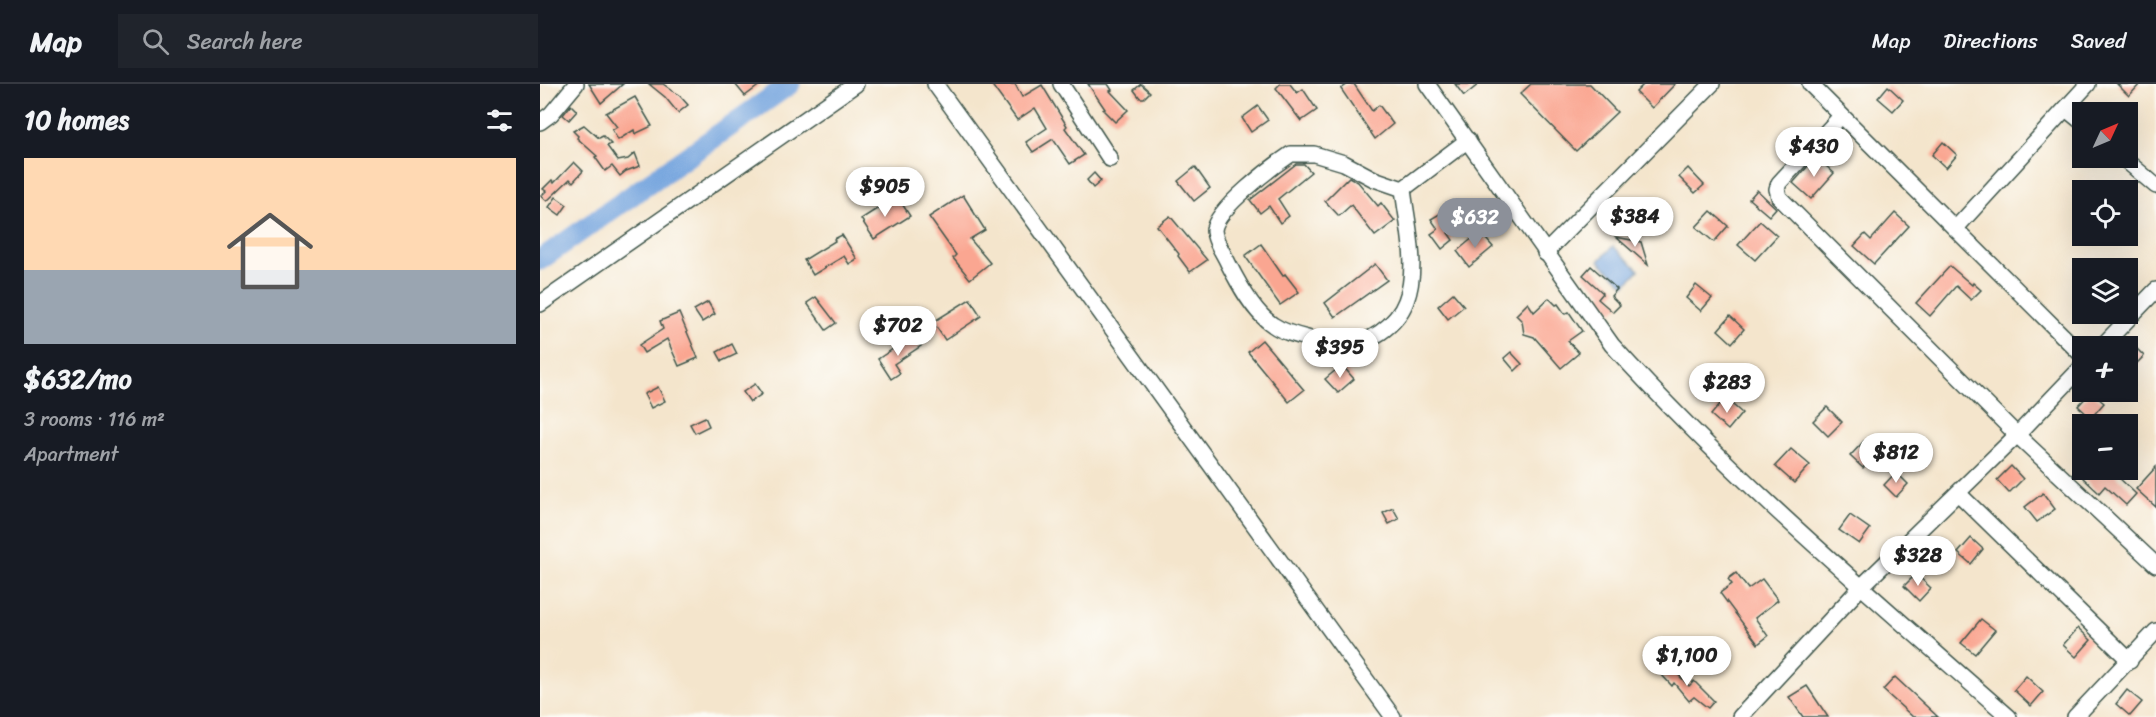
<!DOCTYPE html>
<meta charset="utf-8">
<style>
body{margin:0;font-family:Sriracha,sans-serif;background:#20242c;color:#f1f3f6;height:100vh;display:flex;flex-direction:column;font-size:22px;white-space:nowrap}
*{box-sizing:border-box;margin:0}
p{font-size:20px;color:#9ea1a6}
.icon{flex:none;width:33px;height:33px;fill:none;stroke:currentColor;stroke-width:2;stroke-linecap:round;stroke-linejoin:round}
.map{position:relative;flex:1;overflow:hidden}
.details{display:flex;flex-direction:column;background:#171b24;width:540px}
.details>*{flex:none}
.needle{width:39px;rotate:46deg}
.controls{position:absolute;left:1532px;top:18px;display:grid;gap:12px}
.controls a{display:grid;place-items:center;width:66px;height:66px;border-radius:0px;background:#171b24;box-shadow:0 6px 24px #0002;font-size:30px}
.price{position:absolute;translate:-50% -51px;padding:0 14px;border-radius:21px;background:#fff;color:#222;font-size:20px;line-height:39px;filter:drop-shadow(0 2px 3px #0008)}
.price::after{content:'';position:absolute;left:50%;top:36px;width:18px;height:14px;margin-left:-9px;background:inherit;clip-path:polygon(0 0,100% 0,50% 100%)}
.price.on{background:#8c9099;color:#fff}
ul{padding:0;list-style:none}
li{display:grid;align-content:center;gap:12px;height:318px;padding:0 24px}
li span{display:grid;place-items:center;height:186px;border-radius:0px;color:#555}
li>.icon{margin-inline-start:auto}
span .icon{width:108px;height:108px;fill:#fffc;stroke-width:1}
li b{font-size:26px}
h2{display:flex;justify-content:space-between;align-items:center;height:72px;padding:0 24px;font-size:26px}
header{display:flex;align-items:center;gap:36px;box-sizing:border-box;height:84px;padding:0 30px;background:#171b24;border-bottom:2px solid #363941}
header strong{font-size:28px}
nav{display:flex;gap:33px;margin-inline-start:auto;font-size:21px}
.search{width:420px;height:54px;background:#20242c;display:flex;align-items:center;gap:15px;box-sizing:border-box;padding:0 21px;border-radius:0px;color:#9ea1a6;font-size:22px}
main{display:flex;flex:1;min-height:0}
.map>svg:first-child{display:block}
.water{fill:#75a4de;stroke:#4a7089;stroke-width:1.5}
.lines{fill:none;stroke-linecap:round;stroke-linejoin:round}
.river{stroke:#75a4de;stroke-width:21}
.building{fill:#faa691}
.minor-casing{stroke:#3f564b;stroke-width:18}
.minor{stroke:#fff;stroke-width:15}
</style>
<header>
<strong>Map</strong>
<div class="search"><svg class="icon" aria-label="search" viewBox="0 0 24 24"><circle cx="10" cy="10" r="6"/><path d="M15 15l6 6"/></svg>Search here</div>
<nav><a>Map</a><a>Directions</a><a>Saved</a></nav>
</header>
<main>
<section class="details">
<h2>10 homes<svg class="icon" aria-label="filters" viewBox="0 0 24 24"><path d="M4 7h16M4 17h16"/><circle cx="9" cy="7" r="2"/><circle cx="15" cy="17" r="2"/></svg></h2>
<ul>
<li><span style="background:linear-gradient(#ffd9b3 60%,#9aa5b1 0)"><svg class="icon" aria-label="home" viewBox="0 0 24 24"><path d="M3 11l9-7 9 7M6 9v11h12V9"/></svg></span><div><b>$632/mo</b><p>3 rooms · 116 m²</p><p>Apartment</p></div></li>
</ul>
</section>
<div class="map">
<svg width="1616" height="633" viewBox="0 0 1616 633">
<rect width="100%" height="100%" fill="#fdfcf7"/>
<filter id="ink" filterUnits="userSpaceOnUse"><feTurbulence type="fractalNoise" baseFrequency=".0167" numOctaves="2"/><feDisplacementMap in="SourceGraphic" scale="12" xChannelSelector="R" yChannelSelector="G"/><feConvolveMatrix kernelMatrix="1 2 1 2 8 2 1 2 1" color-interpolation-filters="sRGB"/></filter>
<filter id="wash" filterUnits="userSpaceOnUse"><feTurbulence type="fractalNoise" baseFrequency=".008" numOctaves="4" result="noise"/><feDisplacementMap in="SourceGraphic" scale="24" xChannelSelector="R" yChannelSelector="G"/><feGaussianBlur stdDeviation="1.35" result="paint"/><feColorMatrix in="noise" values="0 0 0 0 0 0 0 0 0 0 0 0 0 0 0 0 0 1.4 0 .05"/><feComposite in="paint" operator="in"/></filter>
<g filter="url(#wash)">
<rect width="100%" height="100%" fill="#f4e5cc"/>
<path class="water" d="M1073,162L1099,186L1085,201L1059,177Z"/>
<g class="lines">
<path class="river" d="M0,176L250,0"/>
</g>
<g id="blocks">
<g class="building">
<path d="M49,0H83L61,19Z"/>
<path d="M109,0H123L140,12L148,21L138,29L125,13Z"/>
<path d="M195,0H221L205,12Z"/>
<path d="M451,0H475L482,13L502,1L527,42L525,44L544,71L530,80L513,55L493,68L486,58L507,44L495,24L477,36Z"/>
<path d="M548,0H568L572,6L570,7L588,26L575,38L563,26L565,25Z"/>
<path d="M601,0L610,8L604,14H600L594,6Z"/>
<path d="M740,0H750L757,9L763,5L777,26L761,37L736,4Z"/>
<path d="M808,0H814L832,27L839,21L853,40L835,55L801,5Z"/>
<path d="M915,0H939L924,12Z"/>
<path d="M991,0H1050L1077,28L1036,67L980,10Z"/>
<path d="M1104,0H1135L1112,24L1096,8Z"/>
<path d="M1577,0H1600L1589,12Z"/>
<path d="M1348,2L1363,16L1353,27L1338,14Z"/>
<path d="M95,13L112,42L95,50L94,46L78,56L72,46L77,43L66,29Z"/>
<path d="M31,21L37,27L29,36L23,31Z"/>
<path d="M718,22L728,36L711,48L702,34Z"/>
<path d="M44,41L59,54L63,52L71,60L67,62L78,77L88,75L95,69L100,82L86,87L80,92L72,82L65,87L55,73L57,72L37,54L38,52L33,47Z"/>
<path d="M1403,58L1417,71L1406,84L1392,71Z"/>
<path d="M1276,73L1294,89L1271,115L1253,99Z"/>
<path d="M34,78L43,87L33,98L30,95L7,117L1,112L6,107L3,105L12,96L14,99Z"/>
<path d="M756,80H764L771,88L738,115L749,132L740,139L729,122L720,129L710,116Z"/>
<path d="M655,83L670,104L654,117L638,97Z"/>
<path d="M1148,84L1164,101L1155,109L1139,93Z"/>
<path d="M554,89L561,97L553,104L547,96Z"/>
<path d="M809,93L818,98L838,122L841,119L855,137L835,152L811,121L799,132L785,117Z"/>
<path d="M1217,106L1236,124L1229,132L1209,115Z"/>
<path d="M423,111L445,146L430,155L450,179L430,195L413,174L416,171L389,133Z"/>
<path d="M357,112L370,132L334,155L321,135Z"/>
<path d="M16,113L27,121L20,131L9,123Z"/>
<path d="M915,121L923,131L913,138L917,143L908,149L913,156L902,165L891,150L898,145L891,135Z"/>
<path d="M1171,127L1188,142L1174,158L1156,143Z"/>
<path d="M1355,129L1369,142L1334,180L1314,162L1325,150L1331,156Z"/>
<path d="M630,132L667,176L650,188L638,172L639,170L617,142Z"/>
<path d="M1220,137L1237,152L1215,176L1198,161Z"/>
<path d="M940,148L953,163L929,183L917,167Z"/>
<path d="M302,151L317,175L309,180L304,172L273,191L264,176L295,157L294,155Z"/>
<path d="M1076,153L1101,158L1108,181Z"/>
<path d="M721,160L743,192L745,190L759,208L740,221L705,172Z"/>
<path d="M835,180L847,196L795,233L785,219Z"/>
<path d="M1051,182L1077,205L1071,212L1080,221L1073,228L1058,215L1063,209L1043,191Z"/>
<path d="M1410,182L1432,201L1433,199L1441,206L1431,216L1416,202L1390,232L1376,219Z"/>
<path d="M1156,201L1172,214L1161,227L1146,214Z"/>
<path d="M913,209L924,222L908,235L898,222Z"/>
<path d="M276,213L296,239L286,246L267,219Z"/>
<path d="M1009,214L1016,221L1018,220L1025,230L1029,228L1042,247L1028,257L1039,269L1021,284L994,253L984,250L982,237L976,231L988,219L994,228Z"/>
<path d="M430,215L441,232L405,256L393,238Z"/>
<path d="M168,218L175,230L162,238L154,226Z"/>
<path d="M139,229L158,274L139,282L127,255L104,269L99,261L123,245L120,237Z"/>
<path d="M1190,232L1204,245L1192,259L1178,246Z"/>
<path d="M375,253L381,262L354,280L360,289L351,295L338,275L365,257L367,260Z"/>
<path d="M1587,255L1604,272L1587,289Z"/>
<path d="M722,256L764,306L749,318L708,268Z"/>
<path d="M192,260L197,270L182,277L177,268Z"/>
<path d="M971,268L982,280L975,287L964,274Z"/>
<path d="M802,281L814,295L798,309L785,295Z"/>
<path d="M215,300L222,310L210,318L203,308Z"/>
<path d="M118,303L125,317L111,324L104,310Z"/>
<path d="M1551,308L1564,319L1551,334L1538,322Z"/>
<path d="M1185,314L1202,329L1188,346L1171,331Z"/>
<path d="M1287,323L1302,338L1288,352L1273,337Z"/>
<path d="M165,333L169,342L155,349L150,340Z"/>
<path d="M1324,357L1337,369L1323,384L1310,372Z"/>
<path d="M1251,365L1270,381L1254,399L1235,382Z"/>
<path d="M1471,382L1483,395L1469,409L1457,396Z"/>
<path d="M1616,383V423L1596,405Z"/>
<path d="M1551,386H1580L1576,391L1596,410L1586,421L1565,402L1559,409L1543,394Z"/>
<path d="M1356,388L1368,400L1356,413L1344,401Z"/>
<path d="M1503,409L1515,425L1497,438L1485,423Z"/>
<path d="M853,424L859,435L849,440L843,429Z"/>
<path d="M1310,431L1330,445L1319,460L1299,446Z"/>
<path d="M1431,454L1443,465L1431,480L1418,469Z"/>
<path d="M1196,489L1208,505L1222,495L1238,516L1215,534L1228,552L1218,560L1180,509L1192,500L1188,495Z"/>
<path d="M1376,490L1391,504L1379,517L1364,502Z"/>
<path d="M1441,535L1455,546L1435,570L1421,559Z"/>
<path d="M1538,544L1551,556L1536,573L1523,561Z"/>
<path d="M1129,581L1149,602L1154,597L1174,617L1168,624L1154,613L1149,617L1134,599L1132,602L1121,590Z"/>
<path d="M1486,592L1503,608L1491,622L1474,606Z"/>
<path d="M1355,593L1398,633H1373L1343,606Z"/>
<path d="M1267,602L1288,633H1263L1249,613Z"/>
<path d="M1587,606L1602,618L1590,632L1576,620Z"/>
</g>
</g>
</g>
<g filter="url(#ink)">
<use href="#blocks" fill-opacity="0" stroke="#3f564b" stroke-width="1.5"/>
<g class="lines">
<defs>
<g id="minor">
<path d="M395,0L853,633"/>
<path d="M521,0L570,75"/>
<path d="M887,0L1072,261C1194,396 1333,513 1469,633"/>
<path d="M1270,0L1542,271"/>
<path d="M1526,25L1542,38"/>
<path d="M1301,32L1239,99L1237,105L1239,113L1477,351L1616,481"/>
<path d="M0,38L11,30L36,0"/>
<path d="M751,70H774L804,79L834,95L863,105C867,140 879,183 866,217C857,241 828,262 802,261C791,261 778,257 767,254C755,251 743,248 733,241C714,229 698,199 688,179C684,170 674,156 674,146C676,125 733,82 751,70Z"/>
<path d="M1583,74L1616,102"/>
<path d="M863,105L928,56"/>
<path d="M1416,144L1548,0"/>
<path d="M1005,169L1172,0"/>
<path d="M0,220L316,0"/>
<path d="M1562,262L1616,206"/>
<path d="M1418,409L1590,577"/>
<path d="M1200,633L1321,503L1477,351L1542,283"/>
<path d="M1535,633L1616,547"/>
</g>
</defs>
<use href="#minor" class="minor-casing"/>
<use href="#minor" class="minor"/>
</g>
</g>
</svg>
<div class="controls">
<a><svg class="needle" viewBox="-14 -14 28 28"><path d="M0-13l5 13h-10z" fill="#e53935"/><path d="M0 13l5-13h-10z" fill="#9ea1a6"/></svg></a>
<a><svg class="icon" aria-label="locate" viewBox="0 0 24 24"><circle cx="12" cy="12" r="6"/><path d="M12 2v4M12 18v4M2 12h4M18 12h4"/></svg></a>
<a><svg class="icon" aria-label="layers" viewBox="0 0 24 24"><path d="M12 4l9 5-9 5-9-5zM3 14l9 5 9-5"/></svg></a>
<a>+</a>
<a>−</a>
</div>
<b class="price" style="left:1274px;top:94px">$430</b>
<b class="price" style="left:345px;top:134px">$905</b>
<b class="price" style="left:1095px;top:164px">$384</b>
<b class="price on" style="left:935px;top:165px">$632</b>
<b class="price" style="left:358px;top:273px">$702</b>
<b class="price" style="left:800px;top:295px">$395</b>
<b class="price" style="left:1187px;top:330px">$283</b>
<b class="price" style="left:1356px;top:400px">$812</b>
<b class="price" style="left:1378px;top:503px">$328</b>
<b class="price" style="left:1147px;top:603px">$1,100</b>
</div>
</main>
